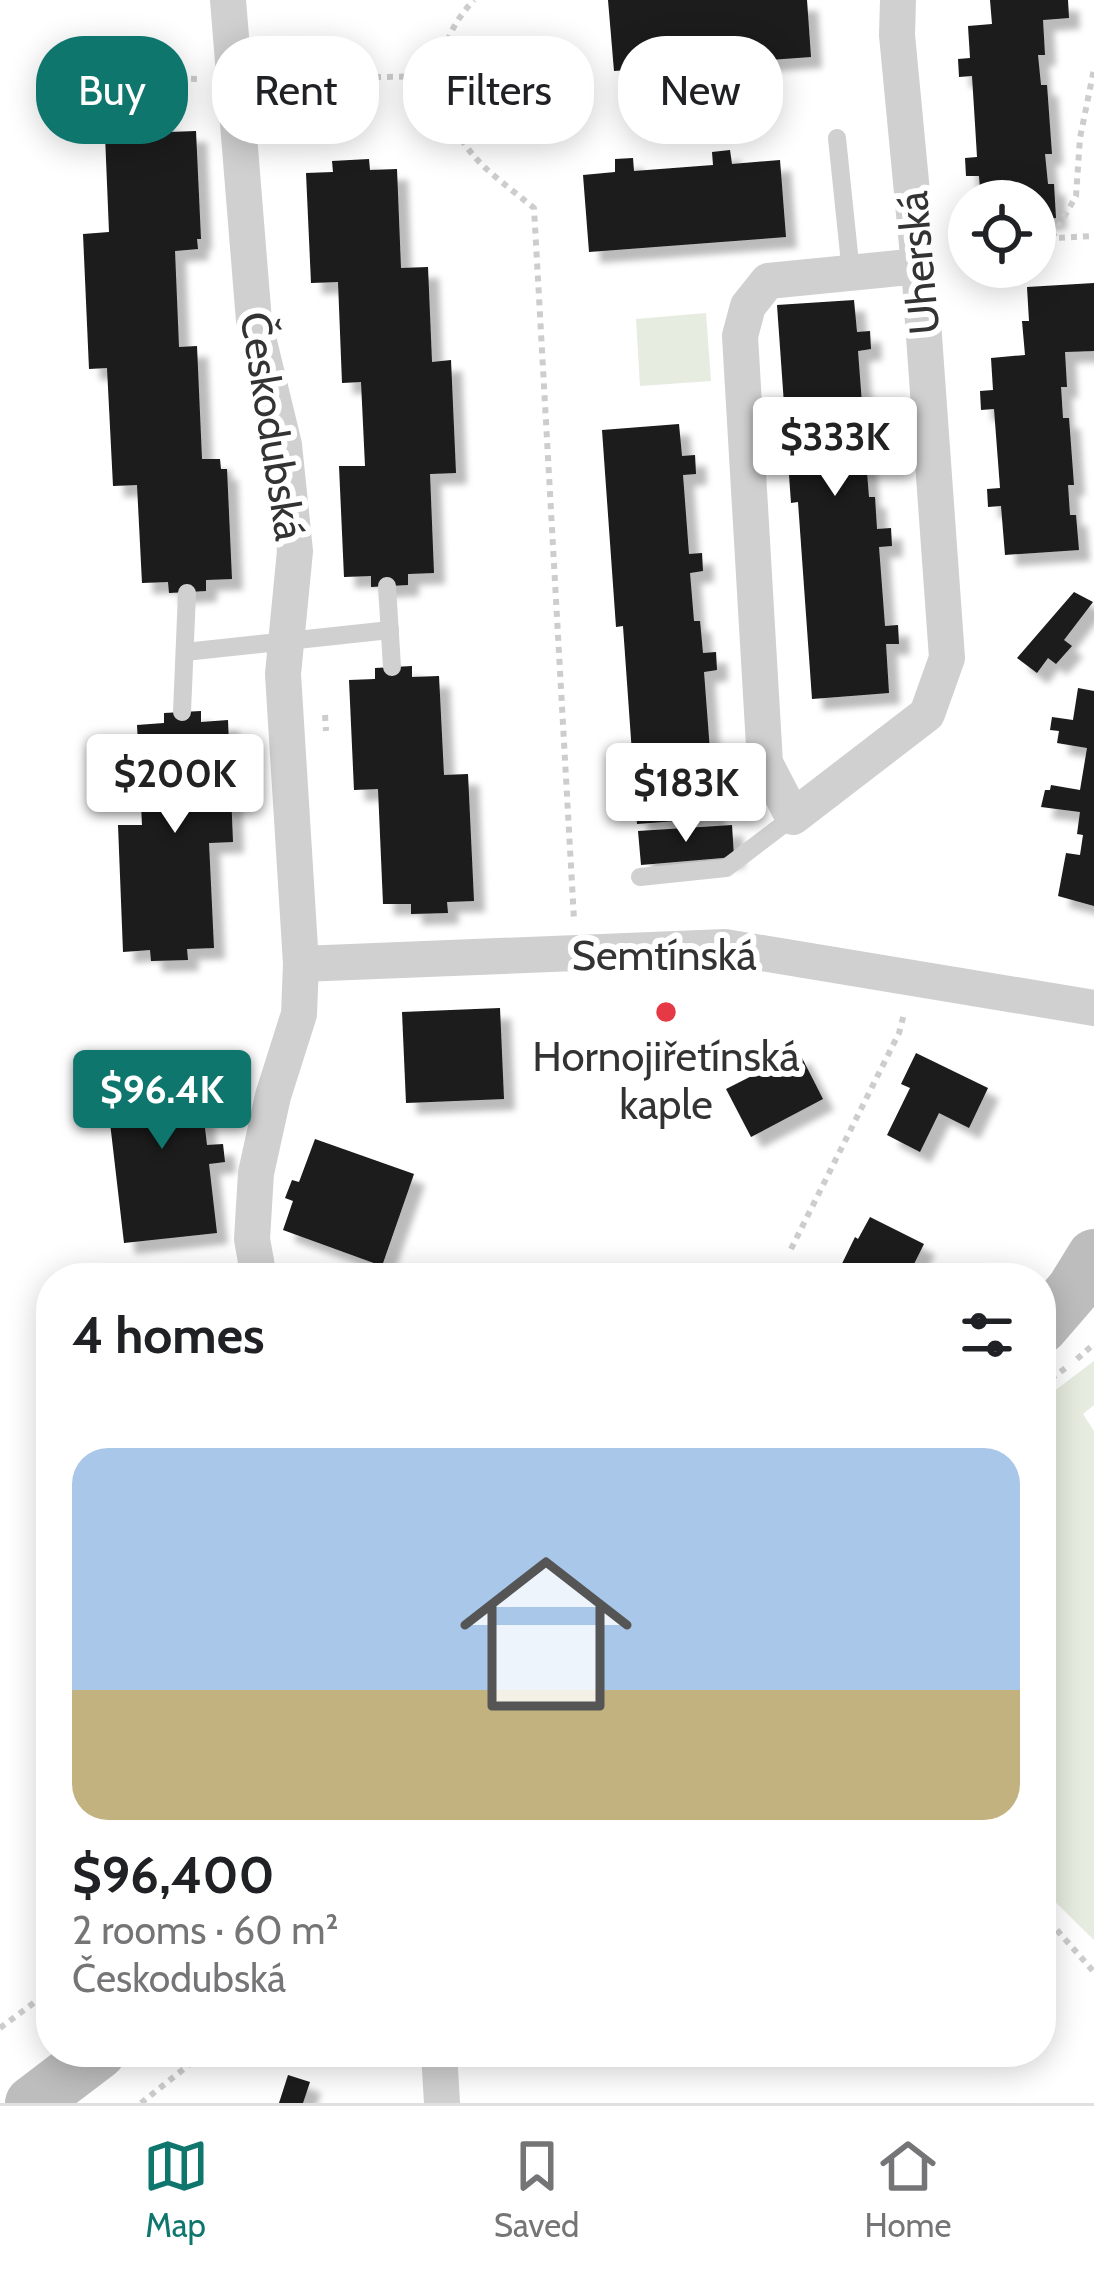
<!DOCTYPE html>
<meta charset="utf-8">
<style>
body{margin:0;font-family:Cabin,sans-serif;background:#f2f2f2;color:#202124;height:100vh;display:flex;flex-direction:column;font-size:45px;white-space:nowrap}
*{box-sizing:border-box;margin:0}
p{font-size:39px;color:#757577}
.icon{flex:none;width:66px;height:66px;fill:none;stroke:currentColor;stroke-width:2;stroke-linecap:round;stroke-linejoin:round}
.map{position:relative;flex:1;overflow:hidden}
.details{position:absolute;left:36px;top:1263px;width:1020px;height:804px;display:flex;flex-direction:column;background:#fff;border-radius:48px;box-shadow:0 6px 30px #0003}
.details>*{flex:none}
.guide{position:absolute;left:36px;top:36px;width:1023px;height:108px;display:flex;gap:24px}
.tools{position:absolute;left:948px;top:180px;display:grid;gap:24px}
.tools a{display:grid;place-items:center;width:108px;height:108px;border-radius:50%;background:#fff;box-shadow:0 6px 30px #0003;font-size:60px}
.price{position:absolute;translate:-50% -102px;padding:0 27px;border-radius:12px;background:#fff;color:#222;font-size:39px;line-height:78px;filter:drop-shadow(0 3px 6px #0008)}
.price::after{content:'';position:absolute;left:50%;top:72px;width:36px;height:27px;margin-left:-18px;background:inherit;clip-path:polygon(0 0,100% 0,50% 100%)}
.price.on{background:#0f766e;color:#fff}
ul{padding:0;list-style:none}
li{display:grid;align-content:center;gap:24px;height:636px;padding:0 36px}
li span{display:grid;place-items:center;height:372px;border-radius:36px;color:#555}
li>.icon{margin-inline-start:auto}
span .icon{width:216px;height:216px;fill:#fffc;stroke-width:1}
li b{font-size:51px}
h2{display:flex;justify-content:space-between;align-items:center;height:144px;padding:0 36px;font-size:51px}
.chip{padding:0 42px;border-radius:48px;background:#fff;box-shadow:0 6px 30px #0003;font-size:42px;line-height:108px}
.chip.on{background:#0f766e;color:#fff}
.tab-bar{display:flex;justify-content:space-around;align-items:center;height:168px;border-top:3px solid #e0e0e0;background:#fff;font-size:33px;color:#757577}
.tab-bar a{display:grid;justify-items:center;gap:6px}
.tab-bar .on{color:#0f766e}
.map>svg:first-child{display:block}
.green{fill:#e6ecdf}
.building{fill:#1a1a1a;filter:url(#shadow)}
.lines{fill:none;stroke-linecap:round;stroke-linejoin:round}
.path{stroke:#cdcdcd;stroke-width:6;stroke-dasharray:6 6;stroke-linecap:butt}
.service{stroke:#d0d0d0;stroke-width:18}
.minor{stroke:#d0d0d0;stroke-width:36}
.secondary{stroke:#bdbdbd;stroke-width:54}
.poi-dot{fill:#e63946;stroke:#fff;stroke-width:4.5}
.labels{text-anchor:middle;stroke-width:12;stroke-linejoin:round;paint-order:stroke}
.street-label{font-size:42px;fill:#333;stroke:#fff}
.poi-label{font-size:42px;fill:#333;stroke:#fff}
</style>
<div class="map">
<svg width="1094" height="2103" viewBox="0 0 1094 2103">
<defs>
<filter id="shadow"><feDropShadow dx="11" dy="11" stdDeviation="3" flood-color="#0004"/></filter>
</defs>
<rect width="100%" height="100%" fill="#fff"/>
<g class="green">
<path d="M706,313L711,381L640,386L636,319Z"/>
<path d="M1094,1361V1405L1083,1414L1094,1431V1940L1041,1888V1401Z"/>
</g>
<g class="building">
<path d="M608,0H807L811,57L614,71Z"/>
<path d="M990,0H1068L1069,18L1043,20L1045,55H1038L1041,85H1047L1052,154H1045L1048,184H1054L1056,218L1035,220V201H981L979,176H966L965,158L977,157L975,124L972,76L959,77L958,59L970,58L968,26L992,24Z"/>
<path d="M168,121L169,132L196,131L201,239H197L198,249L175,251L179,347L197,346L202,459H220L221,469H227L232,579L206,580V591L169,593L168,582L142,583L137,485L113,486L107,368L89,369L83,234L109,232L105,135L132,134V123Z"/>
<path d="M730,150L732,164L780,160L786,237L589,252L583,175L615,172V159L633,158L634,171L713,165L712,152Z"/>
<path d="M369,159L370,170L397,169L401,268L428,267L432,362L451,360L456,473L430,474L434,573L408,574V585L371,587V576L344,577L339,466H365L361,382L342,383L338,282L311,283L306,173L333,172L332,161Z"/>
<path d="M1094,283V351L1065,352L1067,387H1061L1063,418H1069L1074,485H1068L1070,515H1076L1079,550L1005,555L1001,506L988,507L987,489L1000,488L994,409L981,410L980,391L993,390L991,358L1025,355L1022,321H1029L1027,287Z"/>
<path d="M854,300L857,332L870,331L871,349L858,351L864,430L877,429L879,447L865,448L869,497H875L877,529L891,528L892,546L879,547L885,626L898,625L899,644H886L889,693L812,699L798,502L791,503L777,305Z"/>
<path d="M679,424L682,456L695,455L696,474L683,475L689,554L702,553L703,571L690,573L694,621H700L703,653L716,652L717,670L704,672L710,751L723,750L724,768L711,769L715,818L637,824L623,626L616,627L602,430Z"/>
<path d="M1074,592L1093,602L1064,640L1072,646L1056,664L1048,658L1037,673L1017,658Z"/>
<path d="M412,666V677L439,676L444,775L468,774L474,901L447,902L448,913L411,914V904H383L378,789L354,790L349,680L375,679V668Z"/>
<path d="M1078,688L1094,691V906L1058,896L1066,853L1080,855L1083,835L1077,834L1080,812L1041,807L1045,790H1050L1051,785L1080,790L1087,748L1057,743L1059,731L1050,730L1052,717L1073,720Z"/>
<path d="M201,711V722L228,720L233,842L209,843L214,948L187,949L188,960L151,961L150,950L123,952L118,825H142L137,725L164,723V713Z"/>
<path d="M732,825L734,857L641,865L638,831Z"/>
<path d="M500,1008L504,1099L406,1103L402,1012Z"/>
<path d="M799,1052L823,1099L751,1137L726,1089Z"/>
<path d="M916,1053L988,1088L969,1128L939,1113L920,1152L887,1135L910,1088L901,1084Z"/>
<path d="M197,1061L207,1145L223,1144L225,1162L209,1164L217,1233L124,1243L104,1071Z"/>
<path d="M315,1139L414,1174L382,1266L283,1230L293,1201L285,1198L292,1180L299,1182Z"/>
<path d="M870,1217L924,1244L907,1278H835L855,1237L858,1239Z"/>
<path d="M288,2075L310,2082L303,2103H279Z"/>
</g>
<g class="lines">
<g class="path">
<path d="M47,75L200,79"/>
<path d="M440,76C442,46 453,22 474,0"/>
<path d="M267,79L440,76C457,153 475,160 534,208L574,920"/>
<path d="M1052,238L1076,196L1080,138L1094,69"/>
<path d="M1035,239L1094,236"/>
<path d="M950,244L969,243"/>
<path d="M325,715L326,731"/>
<path d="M791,1249L899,1033L904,1014"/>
<path d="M1077,1359L1094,1344"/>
<path d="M1041,1386L1067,1367"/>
<path d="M1041,1912L1094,1972"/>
<path d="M0,2028L51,1990"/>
<path d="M141,2103L205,2052"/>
</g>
<g class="service">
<path d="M837,138L851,273"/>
<path d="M387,586L392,667"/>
<path d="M185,652L390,630"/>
<path d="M182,712L187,593"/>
<path d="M640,877L726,868L793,817"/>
</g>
<g class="minor">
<path d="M228,0L254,321L284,445L295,551L283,674L301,964L299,1014L273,1096L256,1173L252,1239L259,1278"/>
<path d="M898,0L897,35L919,266L947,658L927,714L793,817L765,763L740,336L748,306L768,281L919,266"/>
<path d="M301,964L725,947L1094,1008"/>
<path d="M439,2052L442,2103"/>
</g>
<g class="secondary">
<path d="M1041,1327L1073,1290L1094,1256"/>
<path d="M32,2103L99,2052"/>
</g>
</g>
<circle class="poi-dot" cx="666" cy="1012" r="12"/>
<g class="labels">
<g class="street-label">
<text transform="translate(918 263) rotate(-95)" y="15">Uherská</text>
<text transform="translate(273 426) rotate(81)" y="15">Českodubská</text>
<text x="664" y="970">Semtínská</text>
</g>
<g class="poi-label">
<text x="666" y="1071">Hornojiřetínská<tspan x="666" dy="48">kaple</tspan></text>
</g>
</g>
</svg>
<div class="tools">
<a><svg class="icon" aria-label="locate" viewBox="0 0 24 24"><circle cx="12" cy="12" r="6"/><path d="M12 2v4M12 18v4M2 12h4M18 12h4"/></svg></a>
</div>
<b class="price" style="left:835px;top:499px">$333K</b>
<b class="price" style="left:175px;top:836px">$200K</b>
<b class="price" style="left:686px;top:845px">$183K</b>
<b class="price on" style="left:162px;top:1152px">$96.4K</b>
<div class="guide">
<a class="chip on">Buy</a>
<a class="chip">Rent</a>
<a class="chip">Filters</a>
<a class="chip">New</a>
</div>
<section class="details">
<h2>4 homes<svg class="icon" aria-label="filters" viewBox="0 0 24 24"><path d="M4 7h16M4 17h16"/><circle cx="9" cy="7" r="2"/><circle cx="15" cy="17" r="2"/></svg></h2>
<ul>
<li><span style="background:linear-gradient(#a9c7e8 65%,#c2b280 0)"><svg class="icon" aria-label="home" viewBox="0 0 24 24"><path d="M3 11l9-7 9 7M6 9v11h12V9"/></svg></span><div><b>$96,400</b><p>2 rooms · 60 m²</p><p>Českodubská</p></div></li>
</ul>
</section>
</div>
<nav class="tab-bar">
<a class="on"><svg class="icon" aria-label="map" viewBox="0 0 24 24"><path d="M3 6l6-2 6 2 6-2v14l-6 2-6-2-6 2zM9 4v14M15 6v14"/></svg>Map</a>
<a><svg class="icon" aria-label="saved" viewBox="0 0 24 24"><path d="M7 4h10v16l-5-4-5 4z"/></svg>Saved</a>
<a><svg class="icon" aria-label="home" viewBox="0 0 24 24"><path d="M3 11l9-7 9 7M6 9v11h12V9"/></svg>Home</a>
</nav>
